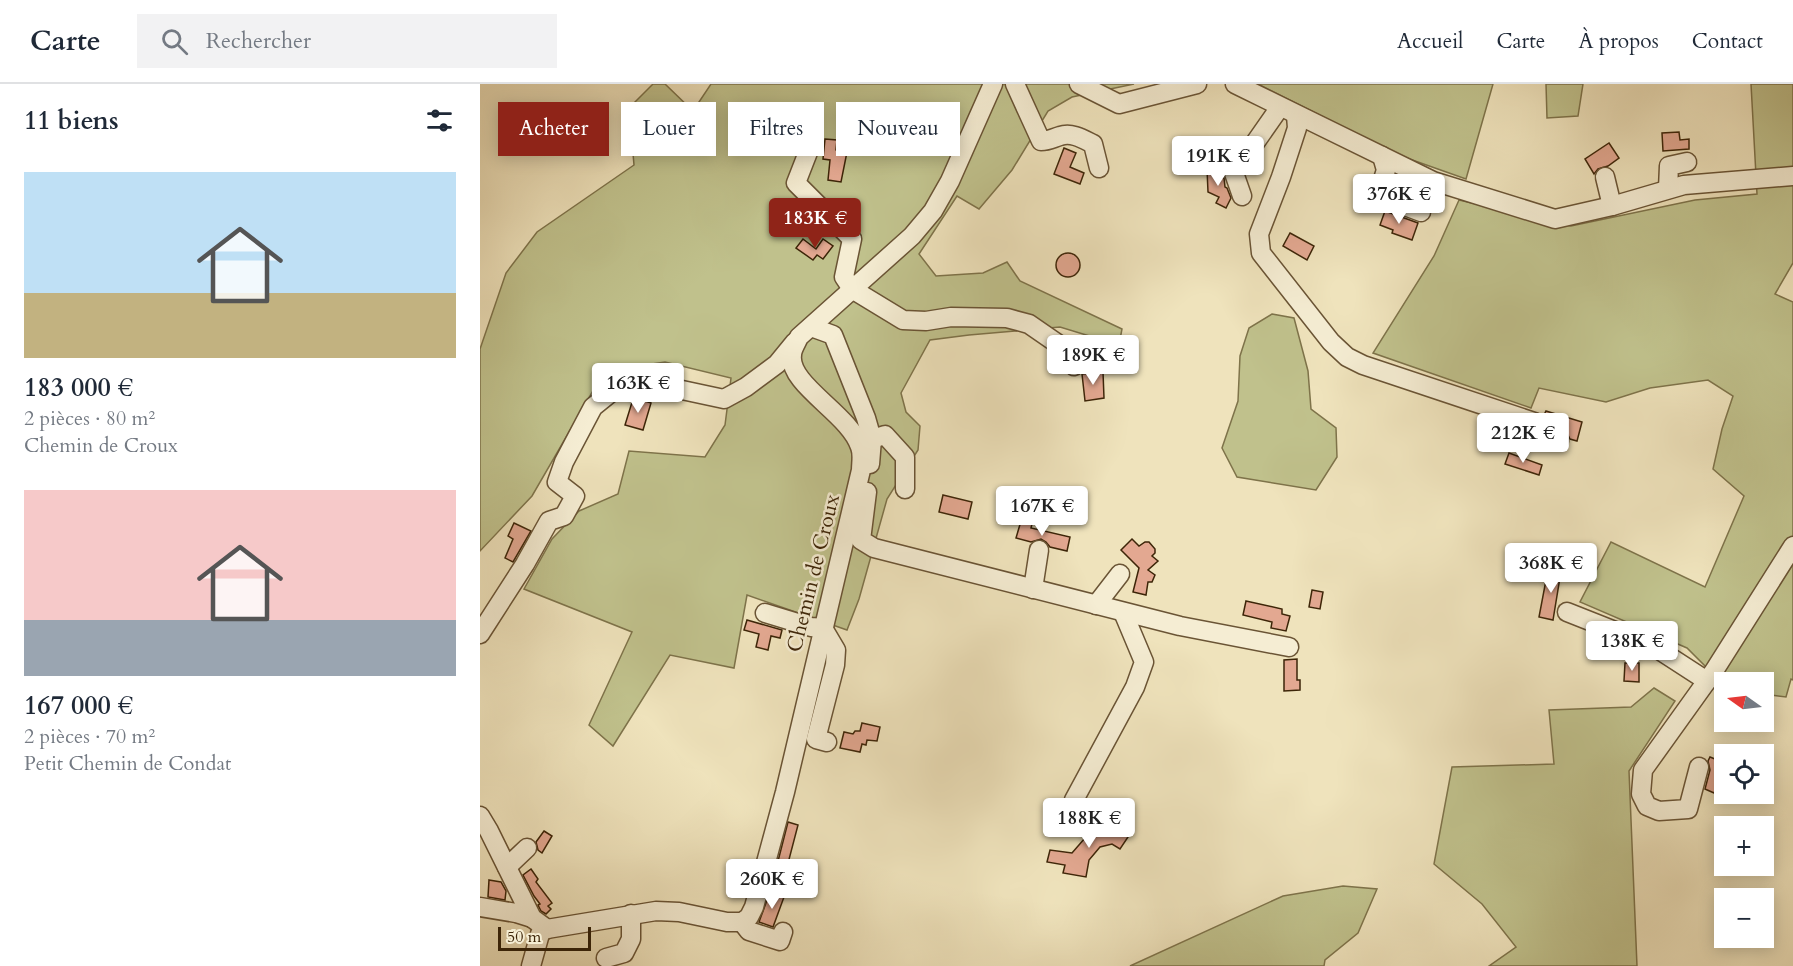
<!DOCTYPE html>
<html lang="fr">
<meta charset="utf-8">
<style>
body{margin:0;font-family:Cardo,serif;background:#f2f2f3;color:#1f2937;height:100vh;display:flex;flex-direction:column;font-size:22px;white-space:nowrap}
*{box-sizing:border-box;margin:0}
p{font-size:20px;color:#747a83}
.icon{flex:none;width:33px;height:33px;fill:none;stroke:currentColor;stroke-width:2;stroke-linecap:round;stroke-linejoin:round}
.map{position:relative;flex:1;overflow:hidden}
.side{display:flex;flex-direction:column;background:#fff;width:480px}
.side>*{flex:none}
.top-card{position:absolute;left:18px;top:18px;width:570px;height:54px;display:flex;gap:12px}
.needle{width:39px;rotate:284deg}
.tools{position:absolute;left:1234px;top:588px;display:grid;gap:12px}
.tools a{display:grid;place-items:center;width:60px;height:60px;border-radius:0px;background:#fff;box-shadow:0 3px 15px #0003;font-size:30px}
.scale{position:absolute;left:18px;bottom:15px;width:93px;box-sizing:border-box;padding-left:6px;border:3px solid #3d2508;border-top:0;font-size:16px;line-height:21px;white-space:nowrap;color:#3d2508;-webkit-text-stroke:4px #f5edd3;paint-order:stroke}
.price{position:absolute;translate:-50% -51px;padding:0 14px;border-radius:6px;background:#fff;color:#222;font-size:20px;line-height:39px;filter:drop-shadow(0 2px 3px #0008)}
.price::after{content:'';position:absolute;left:50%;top:36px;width:18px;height:14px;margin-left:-9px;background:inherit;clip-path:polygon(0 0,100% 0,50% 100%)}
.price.on{background:#8f2418;color:#fff}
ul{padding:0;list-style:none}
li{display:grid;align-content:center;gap:12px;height:318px;padding:0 24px}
li span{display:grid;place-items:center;height:186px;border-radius:0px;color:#555}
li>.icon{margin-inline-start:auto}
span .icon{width:108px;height:108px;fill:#fffc;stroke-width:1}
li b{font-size:26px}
h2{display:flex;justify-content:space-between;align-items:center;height:72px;padding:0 24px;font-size:26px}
.tag{padding:0 21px;border-radius:0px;background:#fff;box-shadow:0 3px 15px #0003;font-size:21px;line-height:54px}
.tag.on{background:#8f2418;color:#fff}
header{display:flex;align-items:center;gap:36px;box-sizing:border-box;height:84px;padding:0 30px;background:#fff;border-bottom:2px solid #e0e1e3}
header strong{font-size:28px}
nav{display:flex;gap:33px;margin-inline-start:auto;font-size:21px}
.search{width:420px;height:54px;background:#f2f2f3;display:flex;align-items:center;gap:15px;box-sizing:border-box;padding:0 21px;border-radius:0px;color:#747a83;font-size:22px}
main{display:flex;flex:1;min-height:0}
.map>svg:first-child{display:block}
.green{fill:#c0c18c;stroke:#7e734a;stroke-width:1.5}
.building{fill:#e3a891;stroke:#3d2508;stroke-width:1.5}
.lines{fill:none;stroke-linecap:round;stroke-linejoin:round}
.minor-casing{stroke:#6a5435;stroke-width:21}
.minor{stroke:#f5edd3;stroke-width:18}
.labels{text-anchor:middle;stroke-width:5;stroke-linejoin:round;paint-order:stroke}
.street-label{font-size:21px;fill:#3d2508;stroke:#f5edd3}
</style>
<header>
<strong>Carte</strong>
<div class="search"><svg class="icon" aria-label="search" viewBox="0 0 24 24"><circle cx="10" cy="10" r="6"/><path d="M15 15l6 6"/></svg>Rechercher</div>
<nav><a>Accueil</a><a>Carte</a><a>À propos</a><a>Contact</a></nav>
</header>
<main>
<section class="side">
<h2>11 biens<svg class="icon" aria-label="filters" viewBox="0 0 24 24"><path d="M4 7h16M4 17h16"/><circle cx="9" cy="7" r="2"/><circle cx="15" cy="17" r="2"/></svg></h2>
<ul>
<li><span style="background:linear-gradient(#bfe0f5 65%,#c2b280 0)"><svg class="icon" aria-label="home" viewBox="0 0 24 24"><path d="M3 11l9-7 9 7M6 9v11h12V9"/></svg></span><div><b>183 000 €</b><p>2 pièces · 80 m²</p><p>Chemin de Croux</p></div></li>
<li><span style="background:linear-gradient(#f6c9c9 70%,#9aa5b1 0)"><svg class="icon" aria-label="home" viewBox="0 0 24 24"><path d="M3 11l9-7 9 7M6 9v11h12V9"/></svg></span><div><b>167 000 €</b><p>2 pièces · 70 m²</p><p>Petit Chemin de Condat</p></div></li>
</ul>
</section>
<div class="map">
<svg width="1313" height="882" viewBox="0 0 1313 882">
<rect width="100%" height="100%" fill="#efe3bc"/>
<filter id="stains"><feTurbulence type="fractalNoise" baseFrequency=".00333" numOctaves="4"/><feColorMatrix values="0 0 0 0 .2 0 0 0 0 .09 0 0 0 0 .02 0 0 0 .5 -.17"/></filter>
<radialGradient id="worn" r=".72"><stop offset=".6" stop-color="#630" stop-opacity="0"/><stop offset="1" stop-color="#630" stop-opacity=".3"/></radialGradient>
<g class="green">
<path d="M173,0H185L213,27L231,0H654L592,13L568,27L532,86L499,125L477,112L439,170L456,192L503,189L527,178L540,197L642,245L639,261L580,243L489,251L450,256L421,309L426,328L440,342L438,366L407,415L379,515L367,546L267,511L254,584L190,571L133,662L109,641L152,548L44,505L72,455L99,427L138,410L149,367L225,373L245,341L251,294L185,278L139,285L114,305L52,412L0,467V265L26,189L57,148L154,81L149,24Z"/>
<path d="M778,0H1013L986,95L921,72Z"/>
<path d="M1066,0H1103L1098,32L1067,34Z"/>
<path d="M1271,0H1313V179L1295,210L1313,218V596L1311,595L1306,613L1284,610V598H1245V602L1207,564L1100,518L1131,458L1225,503L1264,412L1233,385L1242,345L1253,312L1228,296L1170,304L1126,318L1059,304L1051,324L893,269L954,172L979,116L1091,142L1215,116L1277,110Z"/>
<path d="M792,230L814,234L828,287L831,325L856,344L857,373L836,406L757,393L742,364L758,317L760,272L769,244Z"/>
<path d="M1174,604L1195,617L1149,687L1157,882H1009L1036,863L1002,820L954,780L972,683L1074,680L1069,626L1151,623Z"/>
<path d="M863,802L897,805L878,849L845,876L844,882H650L803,812Z"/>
</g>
<g class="building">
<path d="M1199,48L1200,56L1209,55V65L1183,67L1182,49Z"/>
<path d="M345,55L357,56L356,66L367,68L361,98L348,96L350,76L343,75Z"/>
<path d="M1129,59L1139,74L1128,82L1118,85L1114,90L1105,75Z"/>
<path d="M584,64L596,69L590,83L604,89L600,100L574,90Z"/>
<path d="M739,84L740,94H744L745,103L747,104L751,114L746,124L736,119L739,113L728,108L727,85Z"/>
<path d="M905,127L938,139L932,156L912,149L913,146L900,141Z"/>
<path d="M810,149L834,162L827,176L803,162Z"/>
<path d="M323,155L336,165L343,155L353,162L343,175L337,171L333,176L316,164Z"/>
<circle cx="588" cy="181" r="12"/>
<path d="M623,288L624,314L605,317L602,290Z"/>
<path d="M156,314L171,319L163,346L145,341L153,315Z"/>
<path d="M1066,327L1102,338L1097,357L1090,355L1086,347L1064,331Z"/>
<path d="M1029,369L1062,381L1059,391L1025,380Z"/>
<path d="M463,411L492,418L488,435L459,428Z"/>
<path d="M541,437L552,440L551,444L590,453L587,467L570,463L566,458L561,455L551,458L536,454Z"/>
<path d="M34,439L51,447L33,478L25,474L33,455L28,452Z"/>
<path d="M652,455L659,462L665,458H669L675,465V469L672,472L678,477L668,486L675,491L672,498H668L666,511L653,508L659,484L641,466Z"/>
<path d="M1074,479L1082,481L1073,536L1059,533L1066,496L1069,497Z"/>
<path d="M832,506L843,508L840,525L829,523Z"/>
<path d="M766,517L802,525V530L810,532L806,547L791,544L792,538L763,531Z"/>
<path d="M267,536L302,546L300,554L291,552L288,566L276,563L279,550L264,546Z"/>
<path d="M817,575V596H820V606L804,607V576Z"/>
<path d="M1145,579H1159V598L1144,597Z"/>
<path d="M382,639L400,643L397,657L387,656L386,661L382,660L380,668L360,664L364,648L373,650L375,647H380Z"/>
<path d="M1230,673L1245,679V685L1234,709L1225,705L1230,686L1228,677Z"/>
<path d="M625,737L650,750L640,765L632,760L620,763L609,776L606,793L583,789L585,781L567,778L570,766L592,769L612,746L617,745Z"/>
<path d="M308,738L318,741L306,787L296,785Z"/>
<path d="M64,747L72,752L62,769L58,766L56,758Z"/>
<path d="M51,785L58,795L56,798L72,819L68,822L71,825L66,830L61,827L58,821L60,820L54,812L43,791Z"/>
<path d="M9,796L21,798L26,807L25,816L8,813Z"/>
<path d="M290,808L304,813L293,843L279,838Z"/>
</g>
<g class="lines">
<defs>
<g id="minor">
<path d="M535,0L561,57C569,57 573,54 580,52C592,48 603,55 613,60L619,84"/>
<path d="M599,0L639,20L717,0"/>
<path d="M755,0L953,97L1075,135L1132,122L1204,101L1313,92"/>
<path d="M816,31L817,44L801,93L779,150L781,169L851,258L867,273L883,281L1054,338L1065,344L1079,357"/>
<path d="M332,58L316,99L372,155L364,193L372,205L423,236L446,237L471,233L527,234L549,240L591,269L594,282"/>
<path d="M902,72L906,86L900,105L901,113L941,128"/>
<path d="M1125,93L1132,122"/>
<path d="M1188,105L1189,82L1207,78"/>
<path d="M762,112L754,89L800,23"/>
<path d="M331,243L353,251L386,334L392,355L390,380"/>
<path d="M392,355L405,351L425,373V405"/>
<path d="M387,408L381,456L394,464L700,542L809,563"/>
<path d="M553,505L559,466"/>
<path d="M616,521L640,490"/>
<path d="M1087,528L1173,562L1227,597"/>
<path d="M285,529L331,543L343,544L356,566L355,581L336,655L347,658"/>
<path d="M0,550L45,480L69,437L84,432L95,412L77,398L84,378L113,323L134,306L163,302L188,303L244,315L266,303L297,280L315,258"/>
<path d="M1219,683L1208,725L1179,727L1167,722L1161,710L1163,686L1234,587L1313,462"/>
<path d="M0,732L9,747L52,834L67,845"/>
<path d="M593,736L594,716L655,603L664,578L643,528"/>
<path d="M27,783L47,764"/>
<path d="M0,823L36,829L52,834"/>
<path d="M262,838L269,847L300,857L303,848"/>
<path d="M126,874L144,869L151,855V830"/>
<path d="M51,882L60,850L63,847L67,845L176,827L199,828L247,838H262L269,833L274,823L305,708L381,386C381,379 383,370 380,363C370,330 308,301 312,271C312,265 317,258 319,253L432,152L453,127L470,97L513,0"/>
</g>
</defs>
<use href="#minor" class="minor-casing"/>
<use href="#minor" class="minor"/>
</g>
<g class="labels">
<g class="street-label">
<text transform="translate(333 489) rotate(-76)" y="7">Chemin de Croux</text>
</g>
</g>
<rect width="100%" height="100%" filter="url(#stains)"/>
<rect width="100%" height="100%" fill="url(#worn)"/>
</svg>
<div class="tools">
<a><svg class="needle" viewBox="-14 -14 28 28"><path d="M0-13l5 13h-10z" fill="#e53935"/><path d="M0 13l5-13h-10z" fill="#747a83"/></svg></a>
<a><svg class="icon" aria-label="locate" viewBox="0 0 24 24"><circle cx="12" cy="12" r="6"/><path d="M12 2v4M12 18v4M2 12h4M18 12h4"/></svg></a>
<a>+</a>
<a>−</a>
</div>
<div class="scale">50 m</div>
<b class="price" style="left:738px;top:103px">191K €</b>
<b class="price" style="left:919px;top:141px">376K €</b>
<b class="price on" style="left:335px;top:165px">183K €</b>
<b class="price" style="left:613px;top:302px">189K €</b>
<b class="price" style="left:158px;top:330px">163K €</b>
<b class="price" style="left:1043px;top:380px">212K €</b>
<b class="price" style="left:562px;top:453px">167K €</b>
<b class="price" style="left:1071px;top:510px">368K €</b>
<b class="price" style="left:1152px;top:588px">138K €</b>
<b class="price" style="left:609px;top:765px">188K €</b>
<b class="price" style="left:292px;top:826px">260K €</b>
<div class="top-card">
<a class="tag on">Acheter</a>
<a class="tag">Louer</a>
<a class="tag">Filtres</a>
<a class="tag">Nouveau</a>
</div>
</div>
</main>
